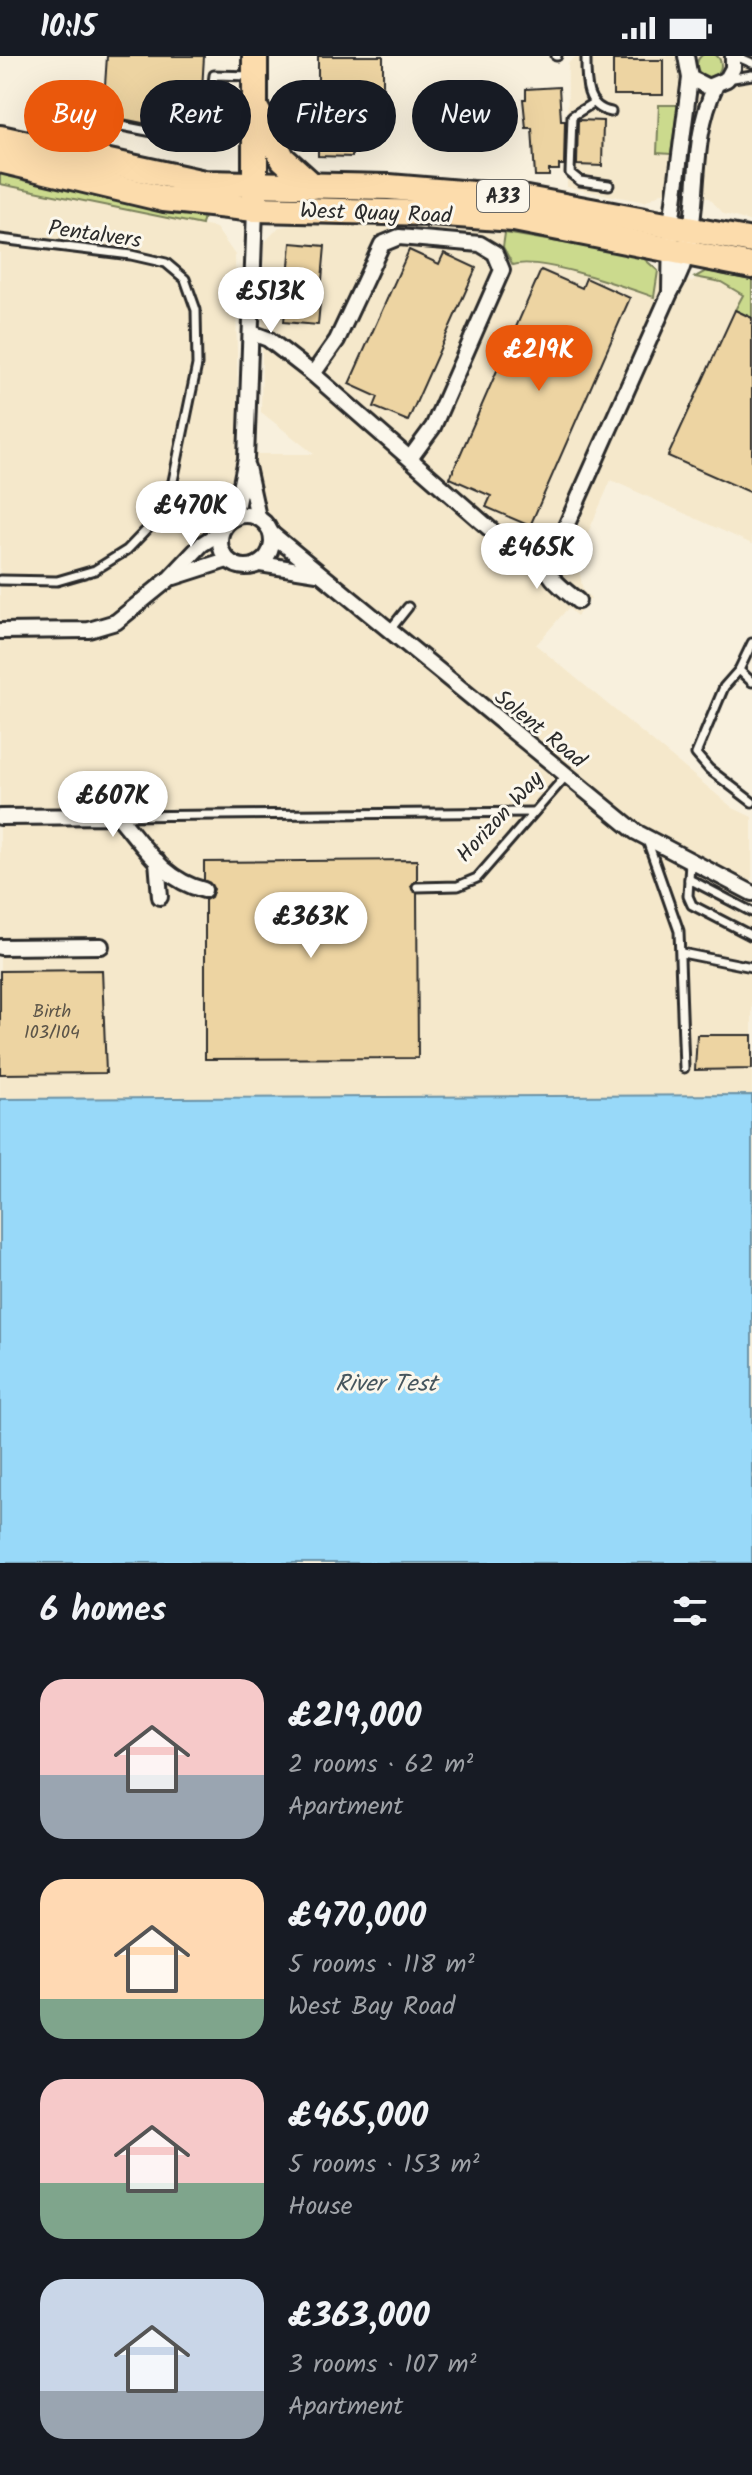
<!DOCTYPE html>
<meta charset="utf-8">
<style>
body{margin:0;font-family:Kalam,sans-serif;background:#242831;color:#f1f3f6;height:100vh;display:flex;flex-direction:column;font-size:30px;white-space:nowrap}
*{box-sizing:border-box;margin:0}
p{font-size:26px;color:#9ea1a6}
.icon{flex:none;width:44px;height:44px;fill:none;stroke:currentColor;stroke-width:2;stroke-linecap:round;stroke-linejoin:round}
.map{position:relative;height:1507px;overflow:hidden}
.details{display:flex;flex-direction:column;background:#171b24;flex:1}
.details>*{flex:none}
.guide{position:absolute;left:24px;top:24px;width:704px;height:72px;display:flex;gap:16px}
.price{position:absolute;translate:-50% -68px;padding:0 18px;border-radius:28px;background:#fff;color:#222;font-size:26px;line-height:52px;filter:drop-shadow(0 2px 4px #0008)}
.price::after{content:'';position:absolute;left:50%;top:48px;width:24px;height:18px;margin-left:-12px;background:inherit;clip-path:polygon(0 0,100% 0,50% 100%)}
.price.selected{background:#ea580c;color:#fff}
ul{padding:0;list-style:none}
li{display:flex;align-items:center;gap:24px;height:200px;padding:0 40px}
li span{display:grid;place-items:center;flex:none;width:224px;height:160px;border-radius:24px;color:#555}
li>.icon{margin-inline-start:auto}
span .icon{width:96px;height:96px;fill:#fffc;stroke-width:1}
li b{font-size:34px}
h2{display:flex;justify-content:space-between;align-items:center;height:96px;padding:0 40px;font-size:34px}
.tag{padding:0 28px;border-radius:36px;background:#171b24;box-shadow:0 8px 32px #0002;font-size:28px;line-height:72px}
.tag.selected{background:#ea580c;color:#fff}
.status{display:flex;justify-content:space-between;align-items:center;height:56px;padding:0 40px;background:#171b24;direction:ltr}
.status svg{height:22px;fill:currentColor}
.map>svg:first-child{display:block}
.built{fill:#f5e8cb}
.green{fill:#cbda8d;stroke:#7b825c;stroke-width:2}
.water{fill:#98d9f9;stroke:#6c93a7;stroke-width:2}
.building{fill:#edd4a2;stroke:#2b2b2b;stroke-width:2}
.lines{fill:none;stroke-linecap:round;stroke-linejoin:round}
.service-casing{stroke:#2b2b2b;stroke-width:13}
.minor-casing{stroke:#2b2b2b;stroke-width:20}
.primary-casing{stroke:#2b2b2b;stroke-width:30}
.trunk-casing{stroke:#2b2b2b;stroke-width:30}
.service{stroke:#fbf7ec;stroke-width:7}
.minor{stroke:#fbf7ec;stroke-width:14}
.primary{stroke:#fcdcac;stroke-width:24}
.trunk{stroke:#fcdcac;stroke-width:24}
.labels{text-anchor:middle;stroke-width:6;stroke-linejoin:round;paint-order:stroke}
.number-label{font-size:18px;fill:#5c5549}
.shield{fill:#fbf7ec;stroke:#696865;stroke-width:2}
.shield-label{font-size:20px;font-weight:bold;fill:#2b2b2b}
.street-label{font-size:22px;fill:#2b2b2b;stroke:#fbf7ec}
.water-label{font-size:24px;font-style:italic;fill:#46565e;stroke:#fbf7ec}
</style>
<div class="status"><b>10:15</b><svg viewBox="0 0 49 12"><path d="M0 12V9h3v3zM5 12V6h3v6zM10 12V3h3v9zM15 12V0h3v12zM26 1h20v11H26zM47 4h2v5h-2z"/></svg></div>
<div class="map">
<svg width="752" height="1507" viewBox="0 0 752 1507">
<rect width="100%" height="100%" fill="#f8f0dd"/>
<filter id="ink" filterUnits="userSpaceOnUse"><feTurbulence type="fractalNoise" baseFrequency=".0125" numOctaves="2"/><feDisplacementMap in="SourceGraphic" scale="16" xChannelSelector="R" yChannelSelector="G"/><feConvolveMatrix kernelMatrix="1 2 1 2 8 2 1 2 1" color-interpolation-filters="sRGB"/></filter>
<g filter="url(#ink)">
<g class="built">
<path d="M577,0H752V166L724,158L709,142L663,136L645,146L567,131L568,7Z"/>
<path d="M0,128L216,172L235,199L239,398H314L261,356L264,187L279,171L323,165L491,175L641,200L658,215L691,226L706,215L752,224V488L611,424L577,502L583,535L591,542L577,560L568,552L536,589L733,752L752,761V1039L0,1043Z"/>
</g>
<g class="green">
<circle cx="709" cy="9" r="12"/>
<path d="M659,49H678L671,98L657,97Z"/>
<path d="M0,112L205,155L202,169L0,128Z"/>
<path d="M505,177L641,200L658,215L654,241C625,231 540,200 513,209L503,191Z"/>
<path d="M706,215L752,224V262L735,254L743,239L721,226L695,221Z"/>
</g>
<path class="water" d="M752,1039V1507H0V1043Z"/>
<g class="building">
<path d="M107,0H204L200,68L167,72L103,59Z"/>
<path d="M318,0H383V82L352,83V101L318,100Z"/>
<rect x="613" y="4" width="50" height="35"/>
<path d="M559,31L561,64H565L564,109H559V114H549V120H535L532,72H526L523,43H526V33Z"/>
<path d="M578,64L603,65L602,110L577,109Z"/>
<path d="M291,187L325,190L318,269L284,266Z"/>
<path d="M409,194L439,208L444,197L476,212L408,365L374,351L378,341L349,328Z"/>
<path d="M541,214L582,232L586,222L630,242L530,470L486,451L491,440L450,422Z"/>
<path d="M735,254L752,262V437L668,400Z"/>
<path d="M417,804V824L411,830L417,837L418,1002L205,1003V844L211,841L214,833L204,824V806Z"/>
<path d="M102,914L106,1017L0,1018V915Z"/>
<path d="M697,979H752V1013L695,1014Z"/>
</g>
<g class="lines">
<defs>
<g id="service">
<path d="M556,0H557"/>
<path d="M586,0C586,23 584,51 611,56"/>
<path d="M736,0L752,7"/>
<path d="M727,23L752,19"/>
<path d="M593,47L572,60L570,117L580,125L609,129"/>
<path d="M101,66L189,83L207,72L214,19L252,20"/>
<path d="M0,183L131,199L166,207L185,223L196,254L197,309L173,425L158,462L127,494L95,514L57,525L0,524"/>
<path d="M389,575L408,551"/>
<path d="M752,587L739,614L724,631L696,698L709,713L752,746"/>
<path d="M739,614L752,626"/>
<path d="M120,760L534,756"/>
<path d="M647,784L679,875L684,1012"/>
<path d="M690,806L688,840L692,849L752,880"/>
<path d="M689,823L752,856"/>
<path d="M417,831L458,830L477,822L565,721"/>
<path d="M682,897L752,911"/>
</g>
<g id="minor">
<path d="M686,0L690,22L708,31L727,23L733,12V0"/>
<path d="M670,236L671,169L690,22"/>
<path d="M252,277L268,283L313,318L514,494C533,500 544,500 559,486L670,237C708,175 684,95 715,31"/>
<path d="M313,318L337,284L382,188L399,181L480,188L495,197L502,214L433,371L411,401"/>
<path d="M247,411L258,461"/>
<circle cx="246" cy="485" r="26"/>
<path d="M234,462L246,403L255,153"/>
<path d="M272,478L636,776L752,837"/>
<path d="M541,498C546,521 561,531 578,545"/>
<path d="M260,508L317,517"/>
<path d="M174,521L227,504"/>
<path d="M0,575L89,574L116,566L169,523L202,488L221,476"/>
<path d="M0,761L118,760C145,791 163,824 204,834"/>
<path d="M157,805L160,841"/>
<path d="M0,891L101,890"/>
</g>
<g id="primary">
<path d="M255,0V147"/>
<path d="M256,53L283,103L313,130"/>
</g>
<g id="trunk">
<path d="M0,82L204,127L389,131L521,142L752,185"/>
<path d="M0,104L164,143L255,153L431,157L514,163L752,210"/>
</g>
</defs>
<use href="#service" class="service-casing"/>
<use href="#minor" class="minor-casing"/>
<use href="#primary" class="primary-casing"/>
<use href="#trunk" class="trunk-casing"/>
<use href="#service" class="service"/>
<use href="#minor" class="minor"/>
<use href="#primary" class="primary"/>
<use href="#trunk" class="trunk"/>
</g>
</g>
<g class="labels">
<g class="number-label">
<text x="52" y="961">Birth<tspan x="52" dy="21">103/104</tspan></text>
</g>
<rect class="shield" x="477" y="124" width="52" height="32" rx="6"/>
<g class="shield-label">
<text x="503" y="147">A33</text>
</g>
<g class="street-label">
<text transform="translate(376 156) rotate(2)" y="8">West Quay Road</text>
<text transform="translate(95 177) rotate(8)" y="8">Pentalvers</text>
<text transform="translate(541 672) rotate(39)" y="8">Solent Road</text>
<text transform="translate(499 760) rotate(-47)" y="8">Horizon Way</text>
</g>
<g class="water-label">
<text x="386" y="1335">River Test</text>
</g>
</g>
</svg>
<b class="price" style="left:271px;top:279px">£513K</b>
<b class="price selected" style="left:539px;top:337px">£219K</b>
<b class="price" style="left:191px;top:493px">£470K</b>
<b class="price" style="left:537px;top:535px">£465K</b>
<b class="price" style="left:113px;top:783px">£607K</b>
<b class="price" style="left:311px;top:904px">£363K</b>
<div class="guide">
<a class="tag selected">Buy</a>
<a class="tag">Rent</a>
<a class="tag">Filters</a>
<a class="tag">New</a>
</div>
</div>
<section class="details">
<h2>6 homes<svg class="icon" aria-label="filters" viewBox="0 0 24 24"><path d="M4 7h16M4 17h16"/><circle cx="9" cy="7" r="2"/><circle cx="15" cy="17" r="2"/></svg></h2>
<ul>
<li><span style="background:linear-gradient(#f6c9c9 60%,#9aa5b1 0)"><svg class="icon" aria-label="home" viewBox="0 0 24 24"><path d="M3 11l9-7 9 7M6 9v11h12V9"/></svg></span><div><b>£219,000</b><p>2 rooms · 62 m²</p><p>Apartment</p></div></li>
<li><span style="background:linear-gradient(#ffd9b3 75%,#7fa58c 0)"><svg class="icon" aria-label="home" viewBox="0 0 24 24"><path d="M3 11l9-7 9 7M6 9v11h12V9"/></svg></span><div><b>£470,000</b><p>5 rooms · 118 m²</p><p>West Bay Road</p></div></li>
<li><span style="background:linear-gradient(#f6c9c9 65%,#7fa58c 0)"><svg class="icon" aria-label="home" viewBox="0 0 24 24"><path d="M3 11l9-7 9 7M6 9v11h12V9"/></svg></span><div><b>£465,000</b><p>5 rooms · 153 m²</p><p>House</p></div></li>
<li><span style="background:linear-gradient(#c9d6e8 70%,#9aa5b1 0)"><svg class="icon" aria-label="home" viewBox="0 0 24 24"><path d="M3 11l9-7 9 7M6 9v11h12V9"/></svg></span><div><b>£363,000</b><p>3 rooms · 107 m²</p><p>Apartment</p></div></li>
</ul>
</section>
